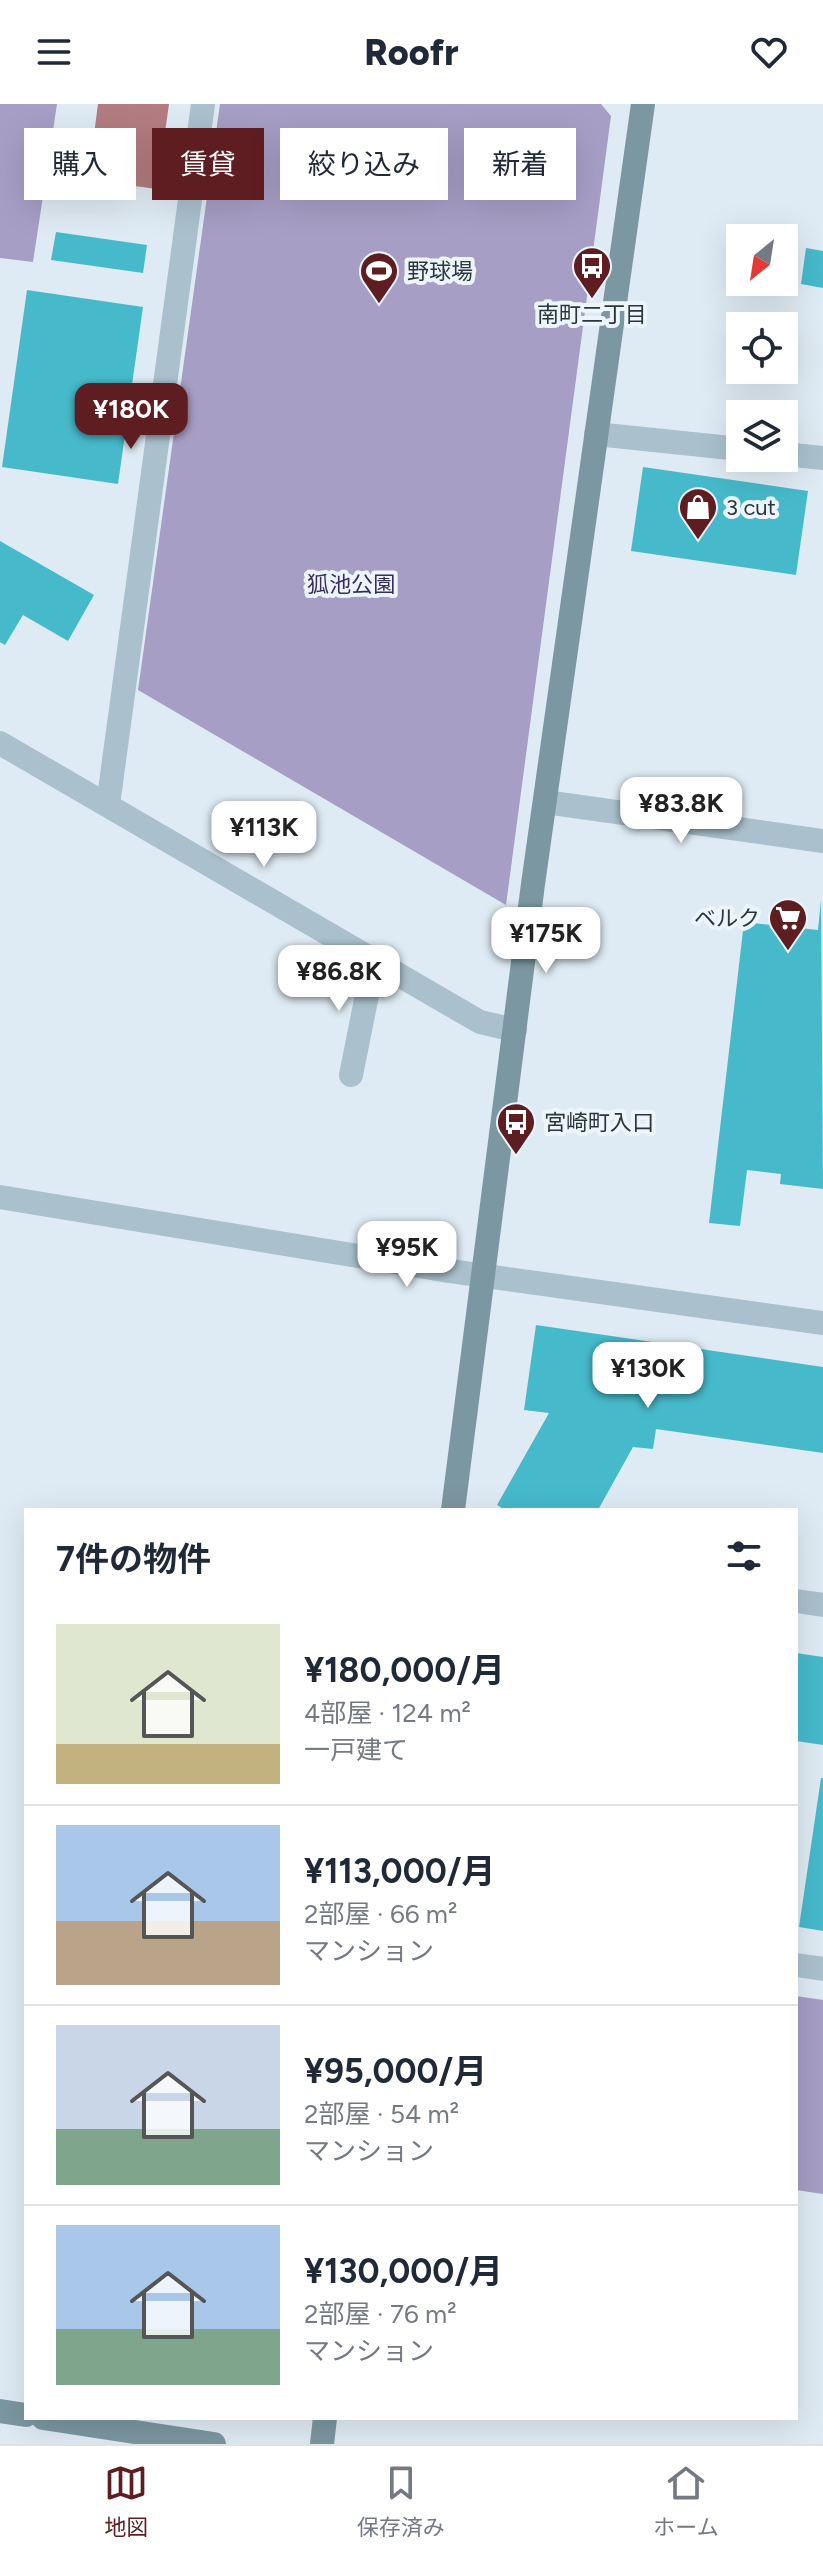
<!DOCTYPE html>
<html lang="ja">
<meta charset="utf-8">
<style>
body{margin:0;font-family:Figtree,"Noto Sans JP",sans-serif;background:#f2f2f3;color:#1f2937;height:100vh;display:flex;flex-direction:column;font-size:30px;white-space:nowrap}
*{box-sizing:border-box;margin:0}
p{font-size:26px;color:#747a83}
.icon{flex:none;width:44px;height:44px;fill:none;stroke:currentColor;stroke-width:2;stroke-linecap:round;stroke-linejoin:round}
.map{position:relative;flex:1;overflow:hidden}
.panel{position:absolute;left:24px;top:1404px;width:774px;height:912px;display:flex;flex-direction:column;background:#fff;border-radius:0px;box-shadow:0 8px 32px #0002}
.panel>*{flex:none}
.guide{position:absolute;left:24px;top:24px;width:776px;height:72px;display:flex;gap:16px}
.needle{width:52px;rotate:210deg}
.tools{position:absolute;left:726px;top:120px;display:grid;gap:16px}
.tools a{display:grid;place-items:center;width:72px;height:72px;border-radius:0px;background:#fff;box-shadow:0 8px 32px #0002;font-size:40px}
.price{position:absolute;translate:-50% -68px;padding:0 18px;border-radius:16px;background:#fff;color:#222;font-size:26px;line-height:52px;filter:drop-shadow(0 2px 4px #0008)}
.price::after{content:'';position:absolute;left:50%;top:48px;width:24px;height:18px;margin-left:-12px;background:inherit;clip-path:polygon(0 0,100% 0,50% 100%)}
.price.selected{background:#5e1d20;color:#fff}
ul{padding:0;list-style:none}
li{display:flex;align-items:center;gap:24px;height:200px;padding:0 32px}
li+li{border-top:2px solid #e0e1e3}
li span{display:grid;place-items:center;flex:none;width:224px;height:160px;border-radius:0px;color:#555}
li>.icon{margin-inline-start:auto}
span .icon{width:96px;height:96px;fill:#fffc;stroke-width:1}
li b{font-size:34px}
h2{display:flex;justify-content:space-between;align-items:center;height:96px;padding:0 32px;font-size:34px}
.pill{padding:0 28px;border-radius:0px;background:#fff;box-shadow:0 8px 32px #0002;font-size:28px;line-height:72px}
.pill.selected{background:#5e1d20;color:#fff}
header{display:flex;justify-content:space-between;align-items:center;height:104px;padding:0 32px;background:#fff;font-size:36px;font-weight:800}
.dock{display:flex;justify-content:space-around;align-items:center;height:112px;border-top:2px solid #e0e1e3;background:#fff;font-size:22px;color:#747a83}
.dock a{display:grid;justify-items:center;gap:4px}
.dock .selected{color:#5e1d20}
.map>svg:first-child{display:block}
.green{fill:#a69ec4}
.water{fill:#b37c80}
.building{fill:#46bacb}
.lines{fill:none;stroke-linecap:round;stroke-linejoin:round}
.street{stroke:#aac1cd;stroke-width:24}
.secondary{stroke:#7b97a1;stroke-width:24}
.labels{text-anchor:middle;stroke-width:8;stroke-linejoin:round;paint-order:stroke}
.poi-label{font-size:22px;fill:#2a373a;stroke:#ecf5fb;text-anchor:start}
.park-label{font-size:22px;fill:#382c5a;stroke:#ecf5fb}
</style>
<header><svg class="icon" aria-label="menu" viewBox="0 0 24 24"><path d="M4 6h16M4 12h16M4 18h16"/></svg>Roofr<svg class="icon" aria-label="heart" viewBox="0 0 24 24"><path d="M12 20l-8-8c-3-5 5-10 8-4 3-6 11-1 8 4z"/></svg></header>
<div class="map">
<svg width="823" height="2340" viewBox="0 0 823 2340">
<rect width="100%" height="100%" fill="#dfebf4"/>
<g class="green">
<path d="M0,0H57L33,158L0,154Z"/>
<path d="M220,0H601L611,12L506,801L138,586Z"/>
<path d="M796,1892L823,1896V2090L796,2086Z"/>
</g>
<path class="water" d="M98,0H169L157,85L88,76Z"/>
<g class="building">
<path d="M56,128L147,141L143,169L51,156Z"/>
<path d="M806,144L823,147V184L801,180Z"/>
<path d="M27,186L143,203L118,380L2,363Z"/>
<path d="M643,363L808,387L796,471L631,447Z"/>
<path d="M0,437L94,491L68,537L23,511L5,541L0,538Z"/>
<path d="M821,796L823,1085L780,1080L781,1070L747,1066L740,1122L709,1119L744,818L818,826Z"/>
<path d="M536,1221L823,1263V1349L656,1325L653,1345L633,1343L598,1406H505L497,1401L549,1309L524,1306Z"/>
<path d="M796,1549L823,1553V1641L796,1637Z"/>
<path d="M821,1674H823V1827L799,1823Z"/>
</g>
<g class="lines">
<g class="street">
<path d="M596,330L740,345"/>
<path d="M784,350L823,354"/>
<path d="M0,639L480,918L515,926"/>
<path d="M545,698L823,737"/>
<path d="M108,701L203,0"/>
<path d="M351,971L374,856"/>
<path d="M0,1093L443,1166L823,1219"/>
<path d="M796,1497L823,1501"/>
<path d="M796,1861L823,1865"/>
</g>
<g class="secondary">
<path d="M453,1406L533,780L643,0"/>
<path d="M0,2307L26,2311"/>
<path d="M43,2314L214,2340"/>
<path d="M322,2340L325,2314"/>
</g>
</g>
<defs>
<symbol id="bus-pin" viewBox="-11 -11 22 30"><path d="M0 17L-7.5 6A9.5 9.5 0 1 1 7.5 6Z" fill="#5e1d20" stroke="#ecf5fb"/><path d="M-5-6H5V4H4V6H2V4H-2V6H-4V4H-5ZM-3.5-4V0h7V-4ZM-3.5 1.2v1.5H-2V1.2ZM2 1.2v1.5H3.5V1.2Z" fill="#fff"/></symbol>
<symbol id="stadium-pin" viewBox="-11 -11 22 30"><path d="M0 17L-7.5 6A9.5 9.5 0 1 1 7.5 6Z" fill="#5e1d20" stroke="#ecf5fb"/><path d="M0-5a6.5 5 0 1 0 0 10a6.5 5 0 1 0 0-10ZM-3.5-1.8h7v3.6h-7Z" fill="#fff"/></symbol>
<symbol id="shop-pin" viewBox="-11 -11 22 30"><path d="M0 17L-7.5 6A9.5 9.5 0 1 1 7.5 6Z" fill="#5e1d20" stroke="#ecf5fb"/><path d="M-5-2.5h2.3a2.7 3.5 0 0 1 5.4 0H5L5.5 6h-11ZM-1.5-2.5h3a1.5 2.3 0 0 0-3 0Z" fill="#fff"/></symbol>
<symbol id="supermarket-pin" viewBox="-11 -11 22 30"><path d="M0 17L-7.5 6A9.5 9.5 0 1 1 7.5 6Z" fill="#5e1d20" stroke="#ecf5fb"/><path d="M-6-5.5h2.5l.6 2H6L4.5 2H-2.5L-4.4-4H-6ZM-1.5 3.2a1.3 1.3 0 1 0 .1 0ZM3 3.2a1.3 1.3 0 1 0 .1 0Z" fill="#fff"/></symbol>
</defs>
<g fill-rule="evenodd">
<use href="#bus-pin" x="570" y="140" width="44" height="60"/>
<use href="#stadium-pin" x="357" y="145" width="44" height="60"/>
<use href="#shop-pin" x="676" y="381" width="44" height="60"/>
<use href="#supermarket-pin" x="766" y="792" width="44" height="60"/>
<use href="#bus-pin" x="494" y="996" width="44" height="60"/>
</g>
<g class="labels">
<g class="poi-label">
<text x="407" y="175">野球場</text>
<text x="592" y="218" text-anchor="middle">南町二丁目</text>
<text x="726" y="411">3 cut</text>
<text x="760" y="822" text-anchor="end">ベルク</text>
<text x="544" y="1026">宮崎町入口</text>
</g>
<g class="park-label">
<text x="351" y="488">狐池公園</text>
</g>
</g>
</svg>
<div class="tools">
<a><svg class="needle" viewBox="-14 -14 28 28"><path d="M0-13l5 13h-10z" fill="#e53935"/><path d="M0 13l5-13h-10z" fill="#747a83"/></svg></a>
<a><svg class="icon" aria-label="locate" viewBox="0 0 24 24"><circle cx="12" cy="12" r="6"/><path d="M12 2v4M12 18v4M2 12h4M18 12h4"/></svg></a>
<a><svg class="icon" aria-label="layers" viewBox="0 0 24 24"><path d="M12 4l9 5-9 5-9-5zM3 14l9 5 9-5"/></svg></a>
</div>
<b class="price selected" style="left:131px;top:347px">¥180K</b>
<b class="price" style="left:681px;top:741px">¥83.8K</b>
<b class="price" style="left:264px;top:765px">¥113K</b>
<b class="price" style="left:546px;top:871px">¥175K</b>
<b class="price" style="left:339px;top:909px">¥86.8K</b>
<b class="price" style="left:407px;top:1185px">¥95K</b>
<b class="price" style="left:648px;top:1306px">¥130K</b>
<div class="guide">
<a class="pill">購入</a>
<a class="pill selected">賃貸</a>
<a class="pill">絞り込み</a>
<a class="pill">新着</a>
</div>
<section class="panel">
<h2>7件の物件<svg class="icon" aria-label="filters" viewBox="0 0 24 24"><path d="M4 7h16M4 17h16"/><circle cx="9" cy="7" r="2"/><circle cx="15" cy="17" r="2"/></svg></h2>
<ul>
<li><span style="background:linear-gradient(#dfe7d0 75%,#c2b280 0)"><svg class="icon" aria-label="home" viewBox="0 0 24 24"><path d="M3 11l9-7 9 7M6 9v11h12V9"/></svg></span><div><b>¥180,000/月</b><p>4部屋 · 124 m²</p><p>一戸建て</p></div></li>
<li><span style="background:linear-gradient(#a9c7e8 60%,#b9a48a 0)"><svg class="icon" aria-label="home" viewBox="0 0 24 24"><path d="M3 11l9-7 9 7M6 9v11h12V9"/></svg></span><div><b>¥113,000/月</b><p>2部屋 · 66 m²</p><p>マンション</p></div></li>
<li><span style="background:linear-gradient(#c9d6e8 65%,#7fa58c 0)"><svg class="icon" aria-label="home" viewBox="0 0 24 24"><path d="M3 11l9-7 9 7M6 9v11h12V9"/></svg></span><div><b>¥95,000/月</b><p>2部屋 · 54 m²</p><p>マンション</p></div></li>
<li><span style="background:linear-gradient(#a9c7e8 65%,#7fa58c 0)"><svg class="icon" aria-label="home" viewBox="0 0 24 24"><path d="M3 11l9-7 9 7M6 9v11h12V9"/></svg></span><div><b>¥130,000/月</b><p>2部屋 · 76 m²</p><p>マンション</p></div></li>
</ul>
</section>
</div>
<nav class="dock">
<a class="selected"><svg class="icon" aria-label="map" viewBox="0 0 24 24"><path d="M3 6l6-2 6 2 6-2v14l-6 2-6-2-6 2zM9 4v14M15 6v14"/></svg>地図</a>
<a><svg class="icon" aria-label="saved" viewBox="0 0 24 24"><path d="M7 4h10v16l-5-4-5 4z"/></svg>保存済み</a>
<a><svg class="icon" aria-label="home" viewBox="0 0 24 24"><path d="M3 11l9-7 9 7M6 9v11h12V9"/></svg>ホーム</a>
</nav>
